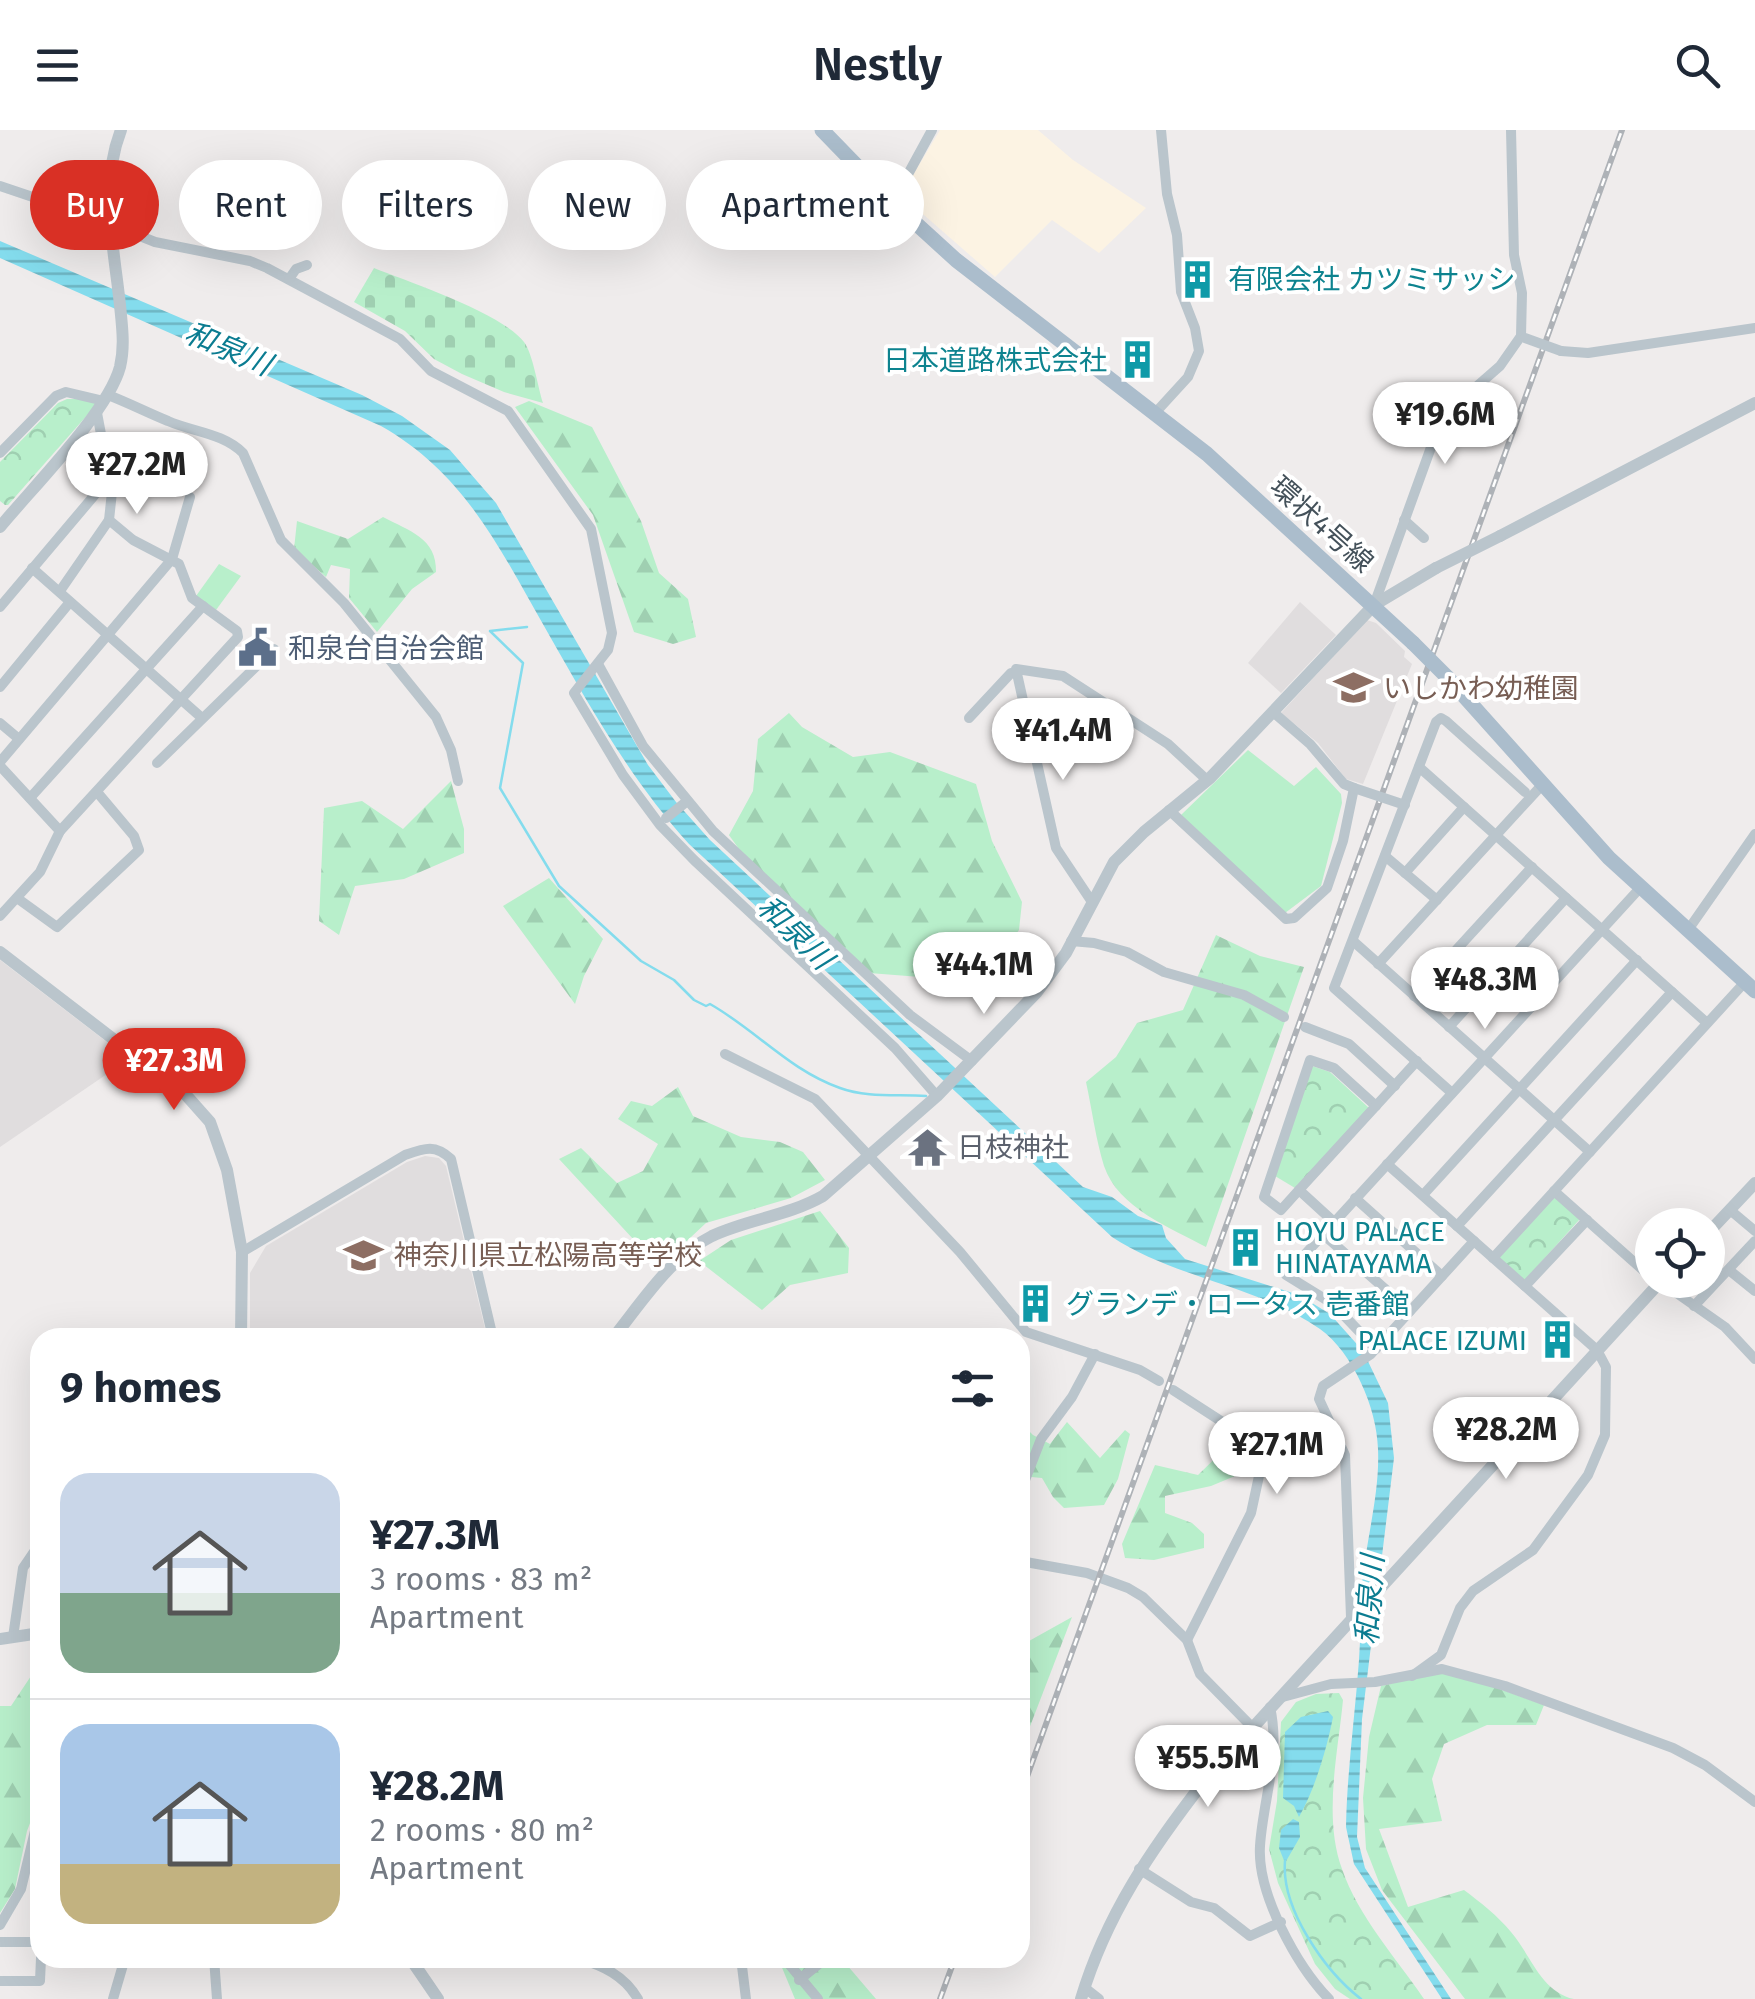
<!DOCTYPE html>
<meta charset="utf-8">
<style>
body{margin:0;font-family:"Fira Sans","Noto Sans JP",sans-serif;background:#f6f6f7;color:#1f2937;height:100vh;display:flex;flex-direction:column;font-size:38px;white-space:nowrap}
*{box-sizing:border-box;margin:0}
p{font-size:32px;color:#747a83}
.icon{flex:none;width:55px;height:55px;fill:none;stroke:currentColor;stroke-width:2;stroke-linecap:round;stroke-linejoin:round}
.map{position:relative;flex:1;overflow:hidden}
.details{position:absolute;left:30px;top:1198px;width:1000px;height:640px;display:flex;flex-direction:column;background:#fff;border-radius:30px;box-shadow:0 10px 40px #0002}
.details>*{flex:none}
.top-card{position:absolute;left:30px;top:30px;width:1000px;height:90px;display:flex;gap:20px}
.tools{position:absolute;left:1635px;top:1078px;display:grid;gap:20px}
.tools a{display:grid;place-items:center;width:90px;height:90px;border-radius:50%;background:#fff;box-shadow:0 10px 40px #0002;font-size:50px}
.price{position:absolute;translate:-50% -85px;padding:0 22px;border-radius:35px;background:#fff;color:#222;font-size:32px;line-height:65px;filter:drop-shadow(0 2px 5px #0008)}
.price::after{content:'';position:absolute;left:50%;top:60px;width:30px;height:22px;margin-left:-15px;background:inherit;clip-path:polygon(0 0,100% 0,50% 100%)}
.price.on{background:#d93025;color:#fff}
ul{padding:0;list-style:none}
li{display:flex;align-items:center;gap:30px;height:250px;padding:0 30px}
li+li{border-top:2px solid #e0e1e3}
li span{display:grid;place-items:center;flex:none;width:280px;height:200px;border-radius:30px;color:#555}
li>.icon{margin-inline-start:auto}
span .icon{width:120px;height:120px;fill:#fffc;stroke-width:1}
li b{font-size:42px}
h2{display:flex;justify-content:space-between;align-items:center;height:120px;padding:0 30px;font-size:42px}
.chip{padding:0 35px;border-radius:45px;background:#fff;box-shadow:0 10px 40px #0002;font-size:35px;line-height:90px}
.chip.on{background:#d93025;color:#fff}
header{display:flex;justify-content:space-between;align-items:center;height:130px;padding:0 30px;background:#fff;font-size:45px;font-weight:600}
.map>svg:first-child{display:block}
.commercial{fill:#fcf3e3}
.education{fill:#e0ddde}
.grass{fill:#b8efcb}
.forest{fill:url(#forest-firs)}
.cemetery{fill:url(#cemetery-stones)}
.park{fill:url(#park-crowns)}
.water{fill:url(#water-rules)}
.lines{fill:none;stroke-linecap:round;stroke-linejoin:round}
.stream{stroke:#84dced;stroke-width:2.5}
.minor{stroke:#bac5cc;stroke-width:10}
.tertiary{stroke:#bac5cc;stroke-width:12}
.primary{stroke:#abbdcc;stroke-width:15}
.rail-casing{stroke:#aeb2b7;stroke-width:6}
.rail{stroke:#fff;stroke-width:2.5;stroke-dasharray:8;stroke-linecap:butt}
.minor-bridge{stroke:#bac5cc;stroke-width:10}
.tertiary-bridge{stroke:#bac5cc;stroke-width:12}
.primary-bridge{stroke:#abbdcc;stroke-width:15}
.labels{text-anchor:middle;stroke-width:8;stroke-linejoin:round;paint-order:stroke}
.culture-label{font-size:28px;fill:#0d838f;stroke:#fff;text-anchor:start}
.street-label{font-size:28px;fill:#44515a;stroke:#fff}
.service-label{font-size:28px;fill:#4e5e75;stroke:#fff;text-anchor:start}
.education-label{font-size:28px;fill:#785e54;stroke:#fff;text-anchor:start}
.worship-label{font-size:28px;fill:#5b616d;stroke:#fff;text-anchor:start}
.water-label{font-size:30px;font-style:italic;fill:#0b7c91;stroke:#fff}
</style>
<header><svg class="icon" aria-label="menu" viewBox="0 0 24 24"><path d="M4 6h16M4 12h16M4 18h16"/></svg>Nestly<svg class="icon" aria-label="search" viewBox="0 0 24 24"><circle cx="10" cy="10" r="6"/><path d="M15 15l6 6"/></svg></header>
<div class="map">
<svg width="1755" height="1869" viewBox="0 0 1755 1869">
<defs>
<pattern id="forest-firs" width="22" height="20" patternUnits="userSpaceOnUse" patternTransform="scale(2.5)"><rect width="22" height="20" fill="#b8efcb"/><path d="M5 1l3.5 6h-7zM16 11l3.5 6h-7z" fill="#9fcfb1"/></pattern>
<pattern id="cemetery-stones" width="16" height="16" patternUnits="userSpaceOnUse" patternTransform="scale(2.5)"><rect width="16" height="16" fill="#b8efcb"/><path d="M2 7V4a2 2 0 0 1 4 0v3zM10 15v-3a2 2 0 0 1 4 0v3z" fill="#9fcfb1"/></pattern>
<pattern id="park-crowns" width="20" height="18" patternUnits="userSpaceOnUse" patternTransform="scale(2.5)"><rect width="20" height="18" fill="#b8efcb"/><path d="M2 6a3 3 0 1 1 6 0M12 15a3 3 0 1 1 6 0" fill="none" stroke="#9fcfb1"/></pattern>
<pattern id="water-rules" width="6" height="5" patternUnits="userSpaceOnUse" patternTransform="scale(2.5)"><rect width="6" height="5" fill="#84dced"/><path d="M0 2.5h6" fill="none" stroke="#6eb5c3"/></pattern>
</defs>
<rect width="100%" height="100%" fill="#efecec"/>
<path class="commercial" d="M940,0H1038L1073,30L1146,78L1099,123L1052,90L995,147L901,65Z"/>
<g class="education">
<path d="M1300,472L1336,505L1281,563L1248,533Z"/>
<path d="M1367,490L1376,493L1405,521L1404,527L1412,534L1363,654L1346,649L1318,613L1281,583Z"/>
<path d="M0,830L129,929L0,1017Z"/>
<path d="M425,1026L439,1028L446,1036L487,1207H250V1143L266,1116L407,1032Z"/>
</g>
<g class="grass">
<path d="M219,434L241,446L216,480L196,466Z"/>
<path d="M1248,620L1294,656L1316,637L1341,664L1342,673L1321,756L1285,783L1181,685Z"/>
</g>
<g class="forest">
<path d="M529,271L592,297L641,391L659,443L688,469L696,507L673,514L634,502L593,385L515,277Z"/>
<path d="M383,387C409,401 437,408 436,442L412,459L377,502L349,468L350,439L331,435L326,447L294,419L297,391L348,409Z"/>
<path d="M789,583L802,597L853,627L890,622L976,654L992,711L1022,772L1019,800L989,842L959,850L869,843L761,750L729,705L753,661L758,609Z"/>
<path d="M451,651L464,699V723L404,749L355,756L339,805L319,791L324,678L362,671L403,699Z"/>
<path d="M549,748L603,809L584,846L575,874L503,776Z"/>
<path d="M1216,805L1260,826L1304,837L1206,1117C1171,1098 1118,1078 1104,1036C1096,1010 1092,980 1086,952L1116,927L1137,893L1183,880Z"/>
<path d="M678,957L693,986L741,1007L780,1012L803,1022L825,1050L791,1068L706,1093L659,1137L559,1029L581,1018L617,1053L643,1041L658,1014L618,989L631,971L652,976Z"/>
<path d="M820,1081L849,1118L848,1143L790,1155L762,1180L699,1131L731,1110Z"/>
<path d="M1020,1292L1033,1305L1050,1314L1067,1292L1100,1328L1125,1300L1130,1304L1118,1349L1104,1375L1064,1378L1053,1367L1042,1348L1020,1346Z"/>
<path d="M1235,1309L1245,1318L1247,1341L1211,1356L1165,1366V1383L1192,1393L1204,1404V1418L1154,1430L1125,1428L1122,1414L1155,1335L1198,1345Z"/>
<path d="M1072,1487L1024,1612L1020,1609V1516Z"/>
<path d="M1436,1542L1486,1554L1544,1575L1536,1595H1487L1444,1614L1432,1649L1442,1691L1379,1699L1408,1777L1464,1760C1480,1772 1498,1786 1511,1802C1531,1825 1541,1862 1574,1869H1465L1382,1760L1366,1719L1363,1668L1369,1607L1381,1556Z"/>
<path d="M31,1546L40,1548V1667L27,1701L15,1759L0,1783V1576H11Z"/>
<path d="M778,1828H841L876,1869H795Z"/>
</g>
<path class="cemetery" d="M374,138C409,152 502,183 524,212C533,224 538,258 543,273L504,262L462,244L434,229L405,201L354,172Z"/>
<g class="park">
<path d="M67,269H91L97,274L8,375H5L0,371V332L58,273Z"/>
<path d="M1312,936L1330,942L1369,978L1295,1058L1275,1046Z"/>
<path d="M1554,1066L1580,1089L1524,1151L1499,1128Z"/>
<path d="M1339,1563L1343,1570C1338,1623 1323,1687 1342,1739C1358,1786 1396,1828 1424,1869H1350L1335,1859L1315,1834L1278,1753L1269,1719L1277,1671L1281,1592L1296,1572L1316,1564Z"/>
</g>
<g class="water">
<path d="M0,111L362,265L402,286L450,320L496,373L648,635L676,672L710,710L1083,1057L1112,1067L1138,1086L1162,1095L1166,1108L1185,1129L1299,1165L1330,1184L1363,1221L1388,1273L1394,1328L1362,1589L1357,1707L1365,1738L1451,1869H1442L1354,1734L1346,1697C1347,1641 1355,1586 1359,1530C1361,1505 1360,1479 1362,1454C1366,1410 1380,1364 1378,1319C1377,1278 1353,1223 1320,1199C1257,1155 1176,1149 1112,1107L689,714C631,650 590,577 548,503C500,420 467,345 381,296L0,128Z"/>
<path d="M1328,1581L1333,1587C1327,1618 1315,1659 1299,1687L1294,1676L1283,1668L1285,1602L1301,1587Z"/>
<path d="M1293,1689L1299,1692L1300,1707L1285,1733L1279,1718L1281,1700Z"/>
</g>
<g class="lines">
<g class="stream">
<path d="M527,497L490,501L523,533L500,658L559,756L641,831L674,850L694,870L706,876L710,874C756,900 789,940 840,958C867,968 898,964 926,966"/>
<path d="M1285,1731C1281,1779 1325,1841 1361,1869"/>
</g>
<g class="minor">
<path d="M0,56L95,88L155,112L250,131L267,138L400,209L431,241L508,281L591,399L612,503L608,520L574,563L623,645L660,695L694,730L895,918L937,966"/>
<path d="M888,68L907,46L932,0"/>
<path d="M289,149L296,139L307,135"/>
<path d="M1561,221L1588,223L1755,198"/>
<path d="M108,265C129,273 148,283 168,291C193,302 223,303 243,323L281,410L344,473L436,587L451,620L458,651"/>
<path d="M1156,282L1188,247L1199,221L1195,198L1181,162L1177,105L1167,64L1161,0"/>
<path d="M0,323L56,266L66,262L104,271"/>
<path d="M1404,390L1424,408"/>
<path d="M32,438L202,588"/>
<path d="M60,461L109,390"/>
<path d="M1374,475L1438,298L1460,271L1500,236L1521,206L1522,163L1514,125L1511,0"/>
<path d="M0,477L109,348"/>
<path d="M598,534L643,616L713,701L910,885L972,931"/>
<path d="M0,557L70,472"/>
<path d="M969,588L1011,543"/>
<path d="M0,593L19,609"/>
<path d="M0,632L172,429L190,367"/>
<path d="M157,633L274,519"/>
<path d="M0,636L60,701"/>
<path d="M1419,637L1707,893"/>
<path d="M30,668L203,476"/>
<path d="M1169,680L1286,789L1294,788L1327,758L1343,711L1354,658L1344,654L1310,614L1273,582"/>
<path d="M666,688L686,672"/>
<path d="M1385,726L1437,770"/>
<path d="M1405,743L1464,677"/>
<path d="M17,768L57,797L139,720L134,706L97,662"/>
<path d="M1092,772L1056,718L1016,539L1063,546L1168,614L1207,650"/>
<path d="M0,786L40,742L60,701L238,507L237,501L192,468L179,434L133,410L109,390L112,362L97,283"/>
<path d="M1688,800L1755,704"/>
<path d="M1071,811L1094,813L1127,822L1164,842L1244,865L1284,887"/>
<path d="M1353,811L1590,1022"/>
<path d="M1378,834L1542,655"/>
<path d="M1414,866L1532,737"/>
<path d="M1305,897L1349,914L1395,956"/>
<path d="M1449,897L1566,768"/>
<path d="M725,924L815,969L960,1122L1026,1202L1140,1240L1159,1251"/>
<path d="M1452,963L1334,858L1436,592L1441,588L1446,591L1525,662"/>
<path d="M1387,1034L1597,1220L1606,1237L1605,1305L1588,1345L1533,1420L1473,1461L1460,1478L1441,1525L1412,1546"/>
<path d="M1299,1060L1281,1080L1264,1067L1310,930L1334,938L1376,976"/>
<path d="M1554,1061L1652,1148"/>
<path d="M1423,1065L1637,830"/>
<path d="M1355,1068L1442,1146"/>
<path d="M1730,1080L1755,1101"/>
<path d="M1334,1092L1299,1060L1417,931"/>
<path d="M1457,1096L1672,862"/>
<path d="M1323,1104L1410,1181"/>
<path d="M242,1122L405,1025C425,1018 435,1014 451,1029L493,1208"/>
<path d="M1493,1128L1745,852"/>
<path d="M1729,1140L1755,1161"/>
<path d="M1658,1150L1725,1197L1755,1229"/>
<path d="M1525,1156L1587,1090"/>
<path d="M1694,1176L1755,1111"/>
<path d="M1376,1219L1333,1174L1286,1145L1640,758"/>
<path d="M1173,1260L1241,1304L1259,1346L1251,1383L1187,1510"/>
<path d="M1020,1363L1041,1309L1072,1267L1095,1224"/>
<path d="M1020,1431L1087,1443L1128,1458L1143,1467L1187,1510L1200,1544L1252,1597"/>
<path d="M1351,1487L1345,1325L1319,1269L1323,1256L1371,1224L1474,1111"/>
<path d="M13,1507L23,1438L40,1413"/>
<path d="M1279,1568L1331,1554L1375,1552L1442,1539L1505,1556L1673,1618L1705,1635L1755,1672"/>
<path d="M1270,1577C1281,1625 1263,1669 1260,1716C1257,1764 1297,1836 1329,1869"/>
<path d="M1139,1739L1191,1772L1214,1778L1250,1806L1281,1792"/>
<path d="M0,1795L21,1759L40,1680"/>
<path d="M0,1812H40"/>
<path d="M214,1828L217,1869"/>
<path d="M578,1828C603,1836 624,1845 638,1869"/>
<path d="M741,1828L746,1869"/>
<path d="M784,1828L818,1869"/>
<path d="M799,1850L826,1828"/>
<path d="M0,1851H40L41,1828"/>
<path d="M1085,1858L1099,1869"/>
<path d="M113,1869L125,1828"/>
</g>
<g class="tertiary">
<path d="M0,397C32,358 108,282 120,237C125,216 122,196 120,175C114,117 99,56 121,0"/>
<path d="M1500,406L1755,273"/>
<path d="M0,822L186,965L210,992L227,1040L242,1122L241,1208"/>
<path d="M1708,1103L1755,1053"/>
<path d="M613,1208C642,1172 670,1127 712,1106C748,1089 788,1086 823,1066L937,966L1037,862L1066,823L1114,732L1144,702L1210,648L1374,475L1436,438"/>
<path d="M0,1509L40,1503"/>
<path d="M410,1828L438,1869"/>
<path d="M1081,1869C1106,1785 1152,1718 1205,1650L1662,1150"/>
</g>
<g class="primary">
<path d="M822,0L888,68L956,130L1207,324L1413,513"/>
<path d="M1447,547L1609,728L1755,861"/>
</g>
<defs>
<g id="rail">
<path d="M1020,1666L1622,0"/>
<path d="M940,1869L955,1828"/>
</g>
</defs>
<use href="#rail" class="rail-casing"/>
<use href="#rail" class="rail"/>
<g class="minor-bridge">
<path d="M1525,208L1561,221"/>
<path d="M1354,658L1405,675"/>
</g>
<path class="tertiary-bridge" d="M1436,438L1500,406"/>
<path class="primary-bridge" d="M1413,513L1447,547"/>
</g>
<defs>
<symbol id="building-bare" viewBox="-9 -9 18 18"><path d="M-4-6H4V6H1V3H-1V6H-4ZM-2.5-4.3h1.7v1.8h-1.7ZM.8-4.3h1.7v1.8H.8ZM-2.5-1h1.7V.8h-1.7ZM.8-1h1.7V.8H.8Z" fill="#0f9aa8" stroke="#fff" stroke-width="2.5" paint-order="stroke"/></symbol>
<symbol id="civic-bare" viewBox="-9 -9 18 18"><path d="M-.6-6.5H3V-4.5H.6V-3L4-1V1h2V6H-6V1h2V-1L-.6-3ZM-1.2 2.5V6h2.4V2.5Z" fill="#5c6f8a" stroke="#fff" stroke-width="2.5" paint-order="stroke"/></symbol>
<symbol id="school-bare" viewBox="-9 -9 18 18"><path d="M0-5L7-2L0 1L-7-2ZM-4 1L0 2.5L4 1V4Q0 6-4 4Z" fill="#8d6e63" stroke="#fff" stroke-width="2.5" paint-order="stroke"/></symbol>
<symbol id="temple-bare" viewBox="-9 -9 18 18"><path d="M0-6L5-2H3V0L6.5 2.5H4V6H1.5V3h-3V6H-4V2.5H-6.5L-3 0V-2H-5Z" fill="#6b7280" stroke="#fff" stroke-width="2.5" paint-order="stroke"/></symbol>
</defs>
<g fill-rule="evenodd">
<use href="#building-bare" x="1170" y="122" width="55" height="55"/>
<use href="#building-bare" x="1110" y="202" width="55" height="55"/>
<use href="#civic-bare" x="230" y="490" width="55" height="55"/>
<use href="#school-bare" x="1326" y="530" width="55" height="55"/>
<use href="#temple-bare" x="900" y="990" width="55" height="55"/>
<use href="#building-bare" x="1218" y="1090" width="55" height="55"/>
<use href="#school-bare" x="336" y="1098" width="55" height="55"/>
<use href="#building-bare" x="1008" y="1146" width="55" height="55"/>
<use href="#building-bare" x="1530" y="1182" width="55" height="55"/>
</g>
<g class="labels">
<g class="culture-label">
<text x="1228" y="159">有限会社 カツミサッシ</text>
<text x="1107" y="240" text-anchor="end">日本道路株式会社</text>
<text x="1275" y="1111">HOYU PALACE<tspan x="1275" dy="32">HINATAYAMA</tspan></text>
<text x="1066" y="1184">グランデ・ロータス 壱番館</text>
<text x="1527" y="1220" text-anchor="end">PALACE IZUMI</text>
</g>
<g class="street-label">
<text transform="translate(1322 394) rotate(42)" y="10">環状4号線</text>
</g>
<g class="service-label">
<text x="288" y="528">和泉台自治会館</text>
</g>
<g class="education-label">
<text x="1383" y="568">いしかわ幼稚園</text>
<text x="394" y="1135">神奈川県立松陽高等学校</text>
</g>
<g class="worship-label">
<text x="957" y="1027">日枝神社</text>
</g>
<g class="water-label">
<text transform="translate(228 219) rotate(23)" y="10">和泉川</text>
<text transform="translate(795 803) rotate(44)" y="10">和泉川</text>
<text transform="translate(1370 1470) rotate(-86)" y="10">和泉川</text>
</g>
</g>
</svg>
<div class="tools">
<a><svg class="icon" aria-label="locate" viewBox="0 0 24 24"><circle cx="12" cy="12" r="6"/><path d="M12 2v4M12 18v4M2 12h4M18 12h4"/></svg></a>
</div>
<b class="price" style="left:1445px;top:337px">¥19.6M</b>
<b class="price" style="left:137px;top:387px">¥27.2M</b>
<b class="price" style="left:1063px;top:653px">¥41.4M</b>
<b class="price" style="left:984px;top:887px">¥44.1M</b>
<b class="price" style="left:1485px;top:902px">¥48.3M</b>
<b class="price on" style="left:174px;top:983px">¥27.3M</b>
<b class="price" style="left:1506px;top:1352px">¥28.2M</b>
<b class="price" style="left:1277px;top:1367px">¥27.1M</b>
<b class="price" style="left:1208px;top:1680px">¥55.5M</b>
<div class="top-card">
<a class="chip on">Buy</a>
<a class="chip">Rent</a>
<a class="chip">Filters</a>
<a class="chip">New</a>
<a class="chip">Apartment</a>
</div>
<section class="details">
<h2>9 homes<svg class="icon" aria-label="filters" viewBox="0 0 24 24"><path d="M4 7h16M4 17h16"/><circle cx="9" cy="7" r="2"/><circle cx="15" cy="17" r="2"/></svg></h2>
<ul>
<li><span style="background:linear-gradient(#c9d6e8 60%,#7fa58c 0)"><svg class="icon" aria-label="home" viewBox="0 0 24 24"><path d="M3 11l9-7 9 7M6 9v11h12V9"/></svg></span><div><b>¥27.3M</b><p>3 rooms · 83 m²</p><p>Apartment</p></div></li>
<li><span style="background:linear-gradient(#a9c7e8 70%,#c2b280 0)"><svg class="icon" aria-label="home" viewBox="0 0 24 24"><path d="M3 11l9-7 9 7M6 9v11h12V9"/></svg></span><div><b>¥28.2M</b><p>2 rooms · 80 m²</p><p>Apartment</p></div></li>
</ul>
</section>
</div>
